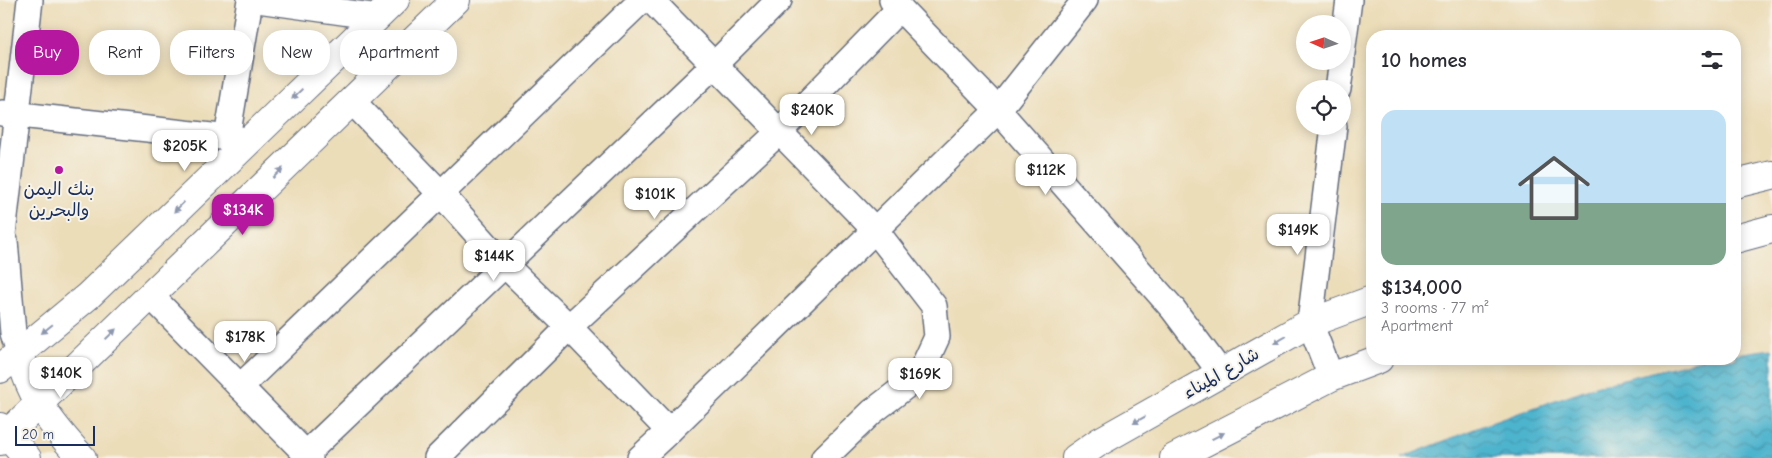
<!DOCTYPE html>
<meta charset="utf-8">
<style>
body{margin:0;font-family:"Comic Neue","Playpen Sans Arabic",sans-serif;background:#f7f7f7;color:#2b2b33;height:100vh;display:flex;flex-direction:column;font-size:19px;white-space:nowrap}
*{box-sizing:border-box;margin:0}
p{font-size:16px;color:#7c7c81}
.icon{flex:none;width:28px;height:28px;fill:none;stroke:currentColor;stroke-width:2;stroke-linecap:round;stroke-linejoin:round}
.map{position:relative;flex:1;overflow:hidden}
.panel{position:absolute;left:1366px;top:30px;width:375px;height:335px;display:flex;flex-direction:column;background:#fff;border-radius:20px;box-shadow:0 2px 12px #0003}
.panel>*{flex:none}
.guide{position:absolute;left:15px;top:30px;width:475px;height:45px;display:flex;gap:10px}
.needle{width:32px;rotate:273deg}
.fabs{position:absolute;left:1296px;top:15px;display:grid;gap:10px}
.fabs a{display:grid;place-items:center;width:55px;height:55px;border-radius:50%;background:#fff;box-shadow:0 2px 12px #0003;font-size:25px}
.scale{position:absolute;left:15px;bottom:12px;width:80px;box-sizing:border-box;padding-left:5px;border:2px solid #1b2f5e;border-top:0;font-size:14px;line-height:18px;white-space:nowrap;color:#1b2f5e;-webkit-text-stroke:4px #f7f3e8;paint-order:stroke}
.price{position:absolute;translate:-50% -42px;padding:0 11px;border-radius:10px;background:#fff;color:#222;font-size:16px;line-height:32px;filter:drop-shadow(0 1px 2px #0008)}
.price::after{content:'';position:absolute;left:50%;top:30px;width:15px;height:11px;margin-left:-8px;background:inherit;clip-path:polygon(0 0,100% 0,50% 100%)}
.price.active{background:#b5179e;color:#fff}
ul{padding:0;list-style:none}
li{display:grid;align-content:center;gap:10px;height:265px;padding:0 15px}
li span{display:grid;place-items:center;height:155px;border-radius:15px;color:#555}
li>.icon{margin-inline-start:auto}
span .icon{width:90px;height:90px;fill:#fffc;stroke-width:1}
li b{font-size:21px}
h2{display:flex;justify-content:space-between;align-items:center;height:60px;padding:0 15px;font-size:21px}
.chip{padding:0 18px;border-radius:20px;background:#fff;box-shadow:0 2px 12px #0003;font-size:18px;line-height:45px}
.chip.active{background:#b5179e;color:#fff}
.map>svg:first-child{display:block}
.water{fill:url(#water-waves);stroke:#347296}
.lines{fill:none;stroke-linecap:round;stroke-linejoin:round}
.street-casing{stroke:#646c7e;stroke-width:28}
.secondary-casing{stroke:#646c7e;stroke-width:30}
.primary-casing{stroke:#646c7e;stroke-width:30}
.street{stroke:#fff;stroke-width:25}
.secondary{stroke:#fff;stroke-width:28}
.primary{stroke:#fff;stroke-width:28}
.oneway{fill:#8d97ae}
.poi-dot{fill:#b5179e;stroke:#f7f3e8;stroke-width:2}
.labels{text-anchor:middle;stroke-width:4;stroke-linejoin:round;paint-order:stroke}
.poi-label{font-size:18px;fill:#1b2f5e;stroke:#f7f3e8}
.street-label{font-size:18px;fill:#1b2f5e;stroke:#f7f3e8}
</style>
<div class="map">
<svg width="1772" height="458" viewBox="0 0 1772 458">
<defs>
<pattern id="water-waves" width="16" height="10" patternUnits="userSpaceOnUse" patternTransform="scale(1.25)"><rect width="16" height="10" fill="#4eb4cd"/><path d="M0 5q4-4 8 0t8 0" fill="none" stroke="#4093aa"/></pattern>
</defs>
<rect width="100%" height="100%" fill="#f7f3e8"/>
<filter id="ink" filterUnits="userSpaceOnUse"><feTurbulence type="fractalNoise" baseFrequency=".02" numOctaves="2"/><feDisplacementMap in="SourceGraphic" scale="10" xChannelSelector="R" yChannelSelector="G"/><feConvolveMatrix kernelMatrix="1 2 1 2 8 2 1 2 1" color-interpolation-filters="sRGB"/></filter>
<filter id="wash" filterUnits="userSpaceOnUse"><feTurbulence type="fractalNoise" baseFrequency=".0096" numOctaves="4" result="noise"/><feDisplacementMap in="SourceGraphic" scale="20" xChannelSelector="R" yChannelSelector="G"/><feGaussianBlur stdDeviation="1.12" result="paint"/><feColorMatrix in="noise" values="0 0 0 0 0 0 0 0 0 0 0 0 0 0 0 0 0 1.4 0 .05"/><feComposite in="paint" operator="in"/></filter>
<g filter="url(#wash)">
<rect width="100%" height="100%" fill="#ecddb9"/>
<path class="water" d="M1772,349V458H1401L1482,426L1595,386L1704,359H1735V354Z"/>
</g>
<g filter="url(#ink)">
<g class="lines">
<defs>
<g id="street">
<path d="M258,0L378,17"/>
<path d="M651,0L876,231L934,306L937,337L919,376L872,412L824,458"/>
<path d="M892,0L998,110L1173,309L1221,373"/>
<path d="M1342,53L1349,0"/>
<path d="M1338,89L1342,61"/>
<path d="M352,101L441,194L505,265L569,327L669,431"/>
<path d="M2,113L248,140"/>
<path d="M227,138L250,0"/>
<path d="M5,241L13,333L19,352"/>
<path d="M0,260L30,0"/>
<path d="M151,296L310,458"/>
<path d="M1331,377L1310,323L1334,126"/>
<path d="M240,387L642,0"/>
<path d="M306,454L714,65L779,0"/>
<path d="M437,458L569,327L779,132L900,8"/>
<path d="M640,458L669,431L998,110L1085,0"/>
</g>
<g id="secondary">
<path d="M19,352C31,399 50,423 82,458"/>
<path d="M0,369L88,296L395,0"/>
<path d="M0,427L27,458"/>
<path d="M0,441L456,0"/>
</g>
<g id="primary">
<path d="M1735,184L1772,175"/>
<path d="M1735,239L1772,229"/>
<path d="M1076,458L1099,442L1310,323L1372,300"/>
<path d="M1174,458L1331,377L1379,359"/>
</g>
</defs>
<use href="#street" class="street-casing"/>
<use href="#secondary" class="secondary-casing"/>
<use href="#primary" class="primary-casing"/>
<use href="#street" class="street"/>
<use href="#secondary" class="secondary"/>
<use href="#primary" class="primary"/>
</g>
<defs><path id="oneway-solid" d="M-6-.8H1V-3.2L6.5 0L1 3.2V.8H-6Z" transform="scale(1.25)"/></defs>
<g class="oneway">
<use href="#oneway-solid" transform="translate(297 94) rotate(136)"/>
<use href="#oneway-solid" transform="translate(278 173) rotate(-44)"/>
<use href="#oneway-solid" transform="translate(179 207) rotate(136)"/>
<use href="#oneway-solid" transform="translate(47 329) rotate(141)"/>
<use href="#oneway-solid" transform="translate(111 334) rotate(-44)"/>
<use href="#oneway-solid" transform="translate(1280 340) rotate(150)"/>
<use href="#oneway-solid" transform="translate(1139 420) rotate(151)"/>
<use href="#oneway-solid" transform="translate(1218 436) rotate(-27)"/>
</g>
</g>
<circle class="poi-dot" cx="59" cy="170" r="5"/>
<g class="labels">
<g class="poi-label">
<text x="59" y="195">بنك اليمن<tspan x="59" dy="21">والبحرين</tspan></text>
</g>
<g class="street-label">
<text transform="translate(1221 373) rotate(-30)" y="6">شارع الميناء</text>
</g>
</g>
</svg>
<div class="fabs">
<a><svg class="needle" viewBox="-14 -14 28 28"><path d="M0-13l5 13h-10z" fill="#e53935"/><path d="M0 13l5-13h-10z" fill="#7c7c81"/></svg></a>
<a><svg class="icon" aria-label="locate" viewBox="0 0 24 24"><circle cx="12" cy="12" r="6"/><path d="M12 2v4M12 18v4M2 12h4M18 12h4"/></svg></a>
</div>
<div class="scale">20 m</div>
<b class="price" style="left:812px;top:136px">$240K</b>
<b class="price" style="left:185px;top:172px">$205K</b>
<b class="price" style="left:1046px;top:196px">$112K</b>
<b class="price" style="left:655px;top:220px">$101K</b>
<b class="price active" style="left:243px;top:236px">$134K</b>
<b class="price" style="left:1298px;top:256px">$149K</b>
<b class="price" style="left:494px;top:282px">$144K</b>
<b class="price" style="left:245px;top:363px">$178K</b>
<b class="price" style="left:61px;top:399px">$140K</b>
<b class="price" style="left:920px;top:400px">$169K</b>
<div class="guide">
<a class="chip active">Buy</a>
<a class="chip">Rent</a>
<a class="chip">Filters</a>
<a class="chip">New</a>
<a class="chip">Apartment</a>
</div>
<section class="panel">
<h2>10 homes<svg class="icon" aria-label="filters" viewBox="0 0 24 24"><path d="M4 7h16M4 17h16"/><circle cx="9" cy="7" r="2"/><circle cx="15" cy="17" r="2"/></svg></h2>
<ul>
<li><span style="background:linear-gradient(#bfe0f5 60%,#7fa58c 0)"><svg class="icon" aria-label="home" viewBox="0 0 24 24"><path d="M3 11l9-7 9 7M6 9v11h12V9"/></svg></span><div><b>$134,000</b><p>3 rooms · 77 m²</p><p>Apartment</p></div></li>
</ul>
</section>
</div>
